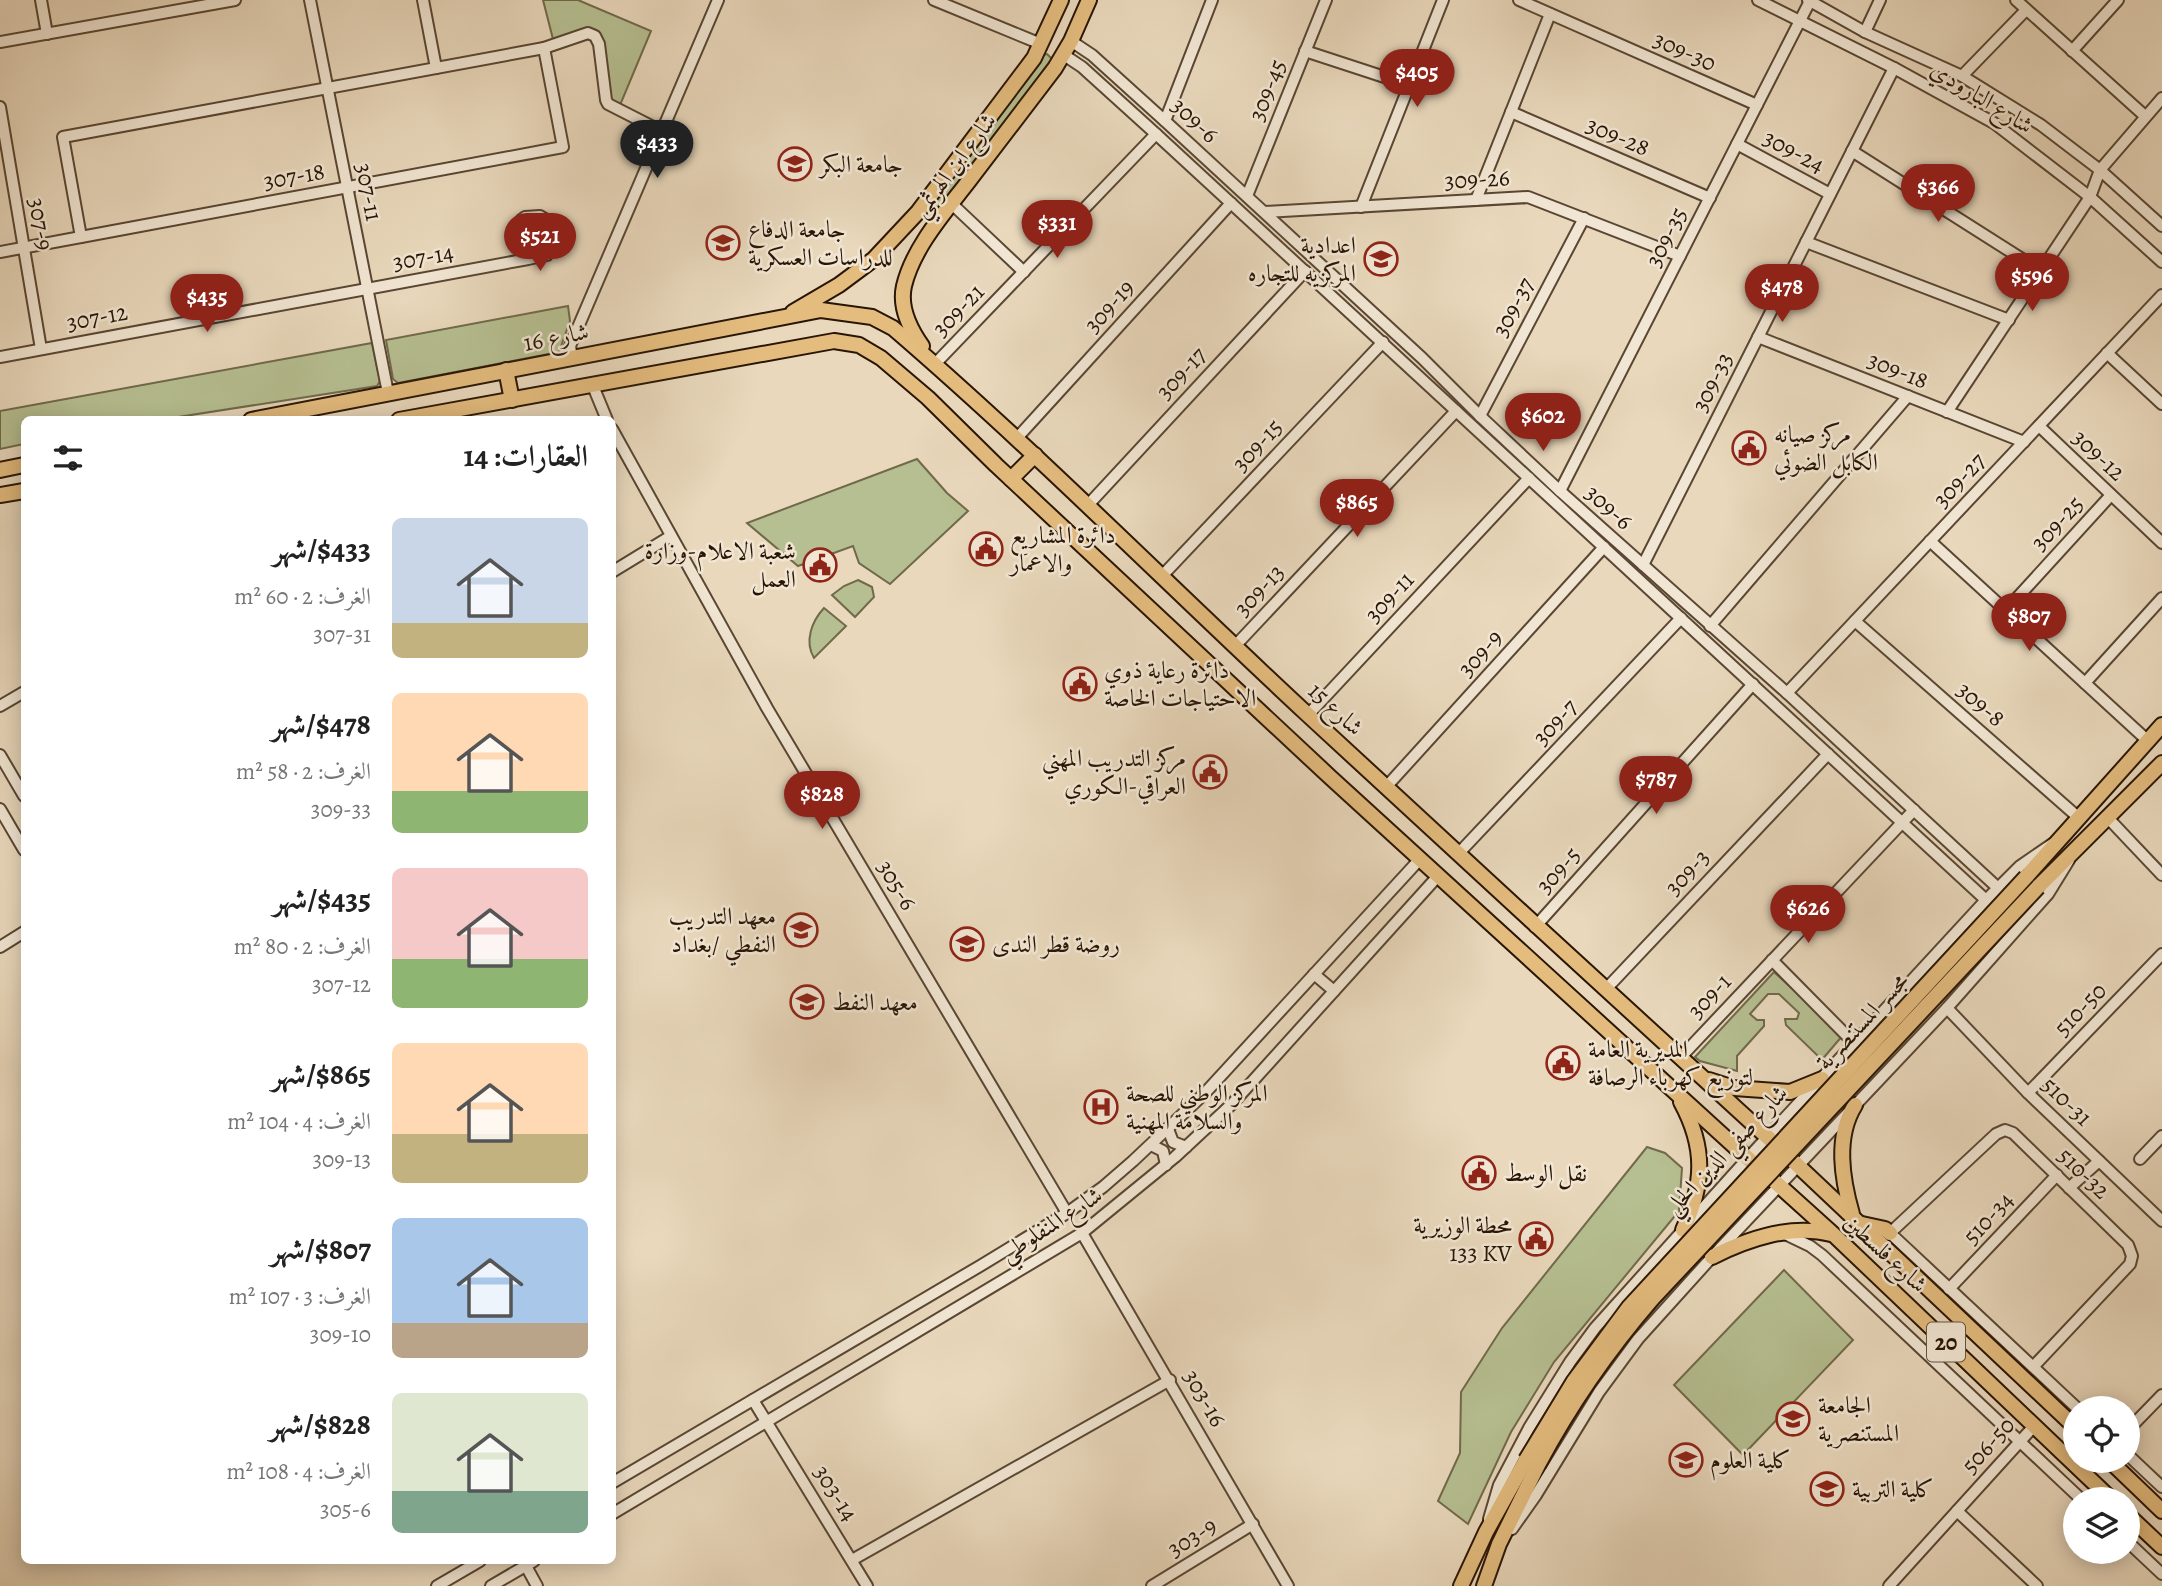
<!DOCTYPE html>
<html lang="ar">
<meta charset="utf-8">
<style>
body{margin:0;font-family:Alegreya,Amiri,serif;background:#f2f2f2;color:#222;direction:rtl;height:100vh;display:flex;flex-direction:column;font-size:26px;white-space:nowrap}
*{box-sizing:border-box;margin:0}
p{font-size:23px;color:#767676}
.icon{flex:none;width:38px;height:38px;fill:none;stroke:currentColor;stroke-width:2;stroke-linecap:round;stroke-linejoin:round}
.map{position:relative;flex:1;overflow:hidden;direction:ltr}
.details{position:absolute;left:21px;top:416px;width:595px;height:1148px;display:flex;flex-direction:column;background:#fff;border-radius:10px;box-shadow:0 4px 18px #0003;direction:rtl}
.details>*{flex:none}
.buttons{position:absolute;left:2063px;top:1396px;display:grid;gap:14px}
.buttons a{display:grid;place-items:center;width:77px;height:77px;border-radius:50%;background:#fff;box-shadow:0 4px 18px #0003;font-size:35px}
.price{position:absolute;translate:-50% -60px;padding:0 16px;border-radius:24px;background:#8f2418;color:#fff;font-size:23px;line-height:46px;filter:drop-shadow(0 2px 4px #0008)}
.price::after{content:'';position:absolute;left:50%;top:42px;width:21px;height:16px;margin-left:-10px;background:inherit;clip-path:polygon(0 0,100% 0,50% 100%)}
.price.selected{background:#222;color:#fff}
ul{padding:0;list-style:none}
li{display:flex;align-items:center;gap:21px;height:175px;padding:0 28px}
li span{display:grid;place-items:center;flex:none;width:196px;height:140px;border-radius:10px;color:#555}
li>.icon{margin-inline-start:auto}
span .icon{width:84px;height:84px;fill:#fffc;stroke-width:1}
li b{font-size:30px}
h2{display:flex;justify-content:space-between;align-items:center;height:84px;padding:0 28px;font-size:30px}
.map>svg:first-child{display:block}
.green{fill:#b6bf91;stroke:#706a4b;stroke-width:2}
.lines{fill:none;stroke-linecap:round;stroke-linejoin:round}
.minor-casing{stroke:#594633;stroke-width:14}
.major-casing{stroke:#291505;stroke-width:18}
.minor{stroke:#f1e6d3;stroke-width:10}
.major{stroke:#e4bc7e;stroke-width:14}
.major-bridge-casing{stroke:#291505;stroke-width:18;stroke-linecap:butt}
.major-bridge{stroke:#e4bc7e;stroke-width:14}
.labels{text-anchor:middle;stroke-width:5;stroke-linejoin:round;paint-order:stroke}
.shield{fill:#f1e6d3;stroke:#655443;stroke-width:2}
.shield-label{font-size:23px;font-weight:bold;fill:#291505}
.street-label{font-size:24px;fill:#291505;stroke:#f1e6d3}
.poi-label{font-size:24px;fill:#291505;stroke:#f1e6d3;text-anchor:start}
</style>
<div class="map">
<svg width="2162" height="1586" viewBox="0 0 2162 1586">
<rect width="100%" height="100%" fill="#e9d8bc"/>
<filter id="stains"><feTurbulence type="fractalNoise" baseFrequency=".00286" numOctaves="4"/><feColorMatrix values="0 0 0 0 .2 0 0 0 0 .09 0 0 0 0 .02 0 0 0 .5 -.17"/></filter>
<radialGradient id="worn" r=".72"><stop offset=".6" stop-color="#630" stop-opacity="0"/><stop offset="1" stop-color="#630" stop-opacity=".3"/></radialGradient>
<g class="green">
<path d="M543,0H578L651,31L618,110L613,108L595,36L554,43Z"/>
<path d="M1047,54L1052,59V62L942,206L932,209L936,195L1043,55Z"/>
<path d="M540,219L546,244L542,250L531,251L525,222Z"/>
<path d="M568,306L570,321L559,352L398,383L393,379L386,340Z"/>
<path d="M372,343L380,381L377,386L159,420H24V444L0,449V411Z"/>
<path d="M917,459L947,493L968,511L890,584L859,563L853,546L798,566L747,523Z"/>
<path d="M858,580L872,587L874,597L855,617L832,595L844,586Z"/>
<path d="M824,608L846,626L814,658C804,641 812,621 824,608Z"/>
<path d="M1774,972L1843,1035L1820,1062L1817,1055L1786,1025L1785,1019H1797L1799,1013L1779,994H1768L1750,1014L1757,1020H1764V1026L1737,1056V1071L1700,1061L1695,1057Z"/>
<path d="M1647,1147L1665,1153L1682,1168L1679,1211L1554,1362L1511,1432L1468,1524L1438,1501L1460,1453L1461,1392L1502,1328Z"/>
<path d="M1784,1270L1853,1340L1743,1455L1674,1385Z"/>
</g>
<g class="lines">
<defs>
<g id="minor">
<path d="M41,0L47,34"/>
<path d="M310,0L388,393"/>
<path d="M423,0L436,68"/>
<path d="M934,0L1041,44"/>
<path d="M1519,0L1757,105"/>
<path d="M1758,0L1894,68L1994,123L2090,197L2162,262"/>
<path d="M1808,0L1865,32L1962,76L2041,125L2100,170L2162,226"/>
<path d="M2016,0L2145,116"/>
<path d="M1865,32L1880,0"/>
<path d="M1071,41L1092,55L1165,121L1422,358L1480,416L1560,491L1787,693L1998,888"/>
<path d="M0,42L235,0"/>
<path d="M544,48L563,147L81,237L63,137Z"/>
<path d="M544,48L588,33L595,36L599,44L606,100L608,104L661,131"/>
<path d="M1305,51L1409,85"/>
<path d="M2072,51L2118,0"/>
<path d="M1064,55L1082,67L1156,134L1986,900"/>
<path d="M1962,76L2026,10"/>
<path d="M0,107L41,349"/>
<path d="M1511,112L1710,198"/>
<path d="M1165,121L1212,0"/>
<path d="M1737,144L1830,194"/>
<path d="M1852,151L2041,271"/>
<path d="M1247,196L1326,0"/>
<path d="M1476,200L1550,14"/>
<path d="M952,204L1024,272"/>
<path d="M1361,207L1443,0"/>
<path d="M1265,212L1528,197L1680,256"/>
<path d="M1806,242L2009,320"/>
<path d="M0,252L81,237"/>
<path d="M1758,337L2024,442"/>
<path d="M2107,353L2162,404"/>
<path d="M0,357L528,259L547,255L551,247L545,219L540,216L525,217L521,220L528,259"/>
<path d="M572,358L570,346L718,0"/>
<path d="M935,364L1156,134"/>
<path d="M593,386L607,420"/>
<path d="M1947,412L2090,197L2100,170L2162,98"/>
<path d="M1480,416L1584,218"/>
<path d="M2039,426L2162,543"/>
<path d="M612,429L767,708L1067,1213"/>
<path d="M1017,438L1231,203"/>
<path d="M1560,491L1810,1"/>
<path d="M1088,505L1305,271"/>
<path d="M1930,541L2148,741"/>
<path d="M1643,565L1894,68"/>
<path d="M612,572L671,536"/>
<path d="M1162,576L1383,342"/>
<path d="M2006,610L2111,495"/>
<path d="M1855,621L2079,818"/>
<path d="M1710,626L1908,396"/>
<path d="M1235,646L1456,411"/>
<path d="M2085,683L2162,598"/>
<path d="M1787,693L2162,295"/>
<path d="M0,706L24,692"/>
<path d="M1308,715L1529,478"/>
<path d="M0,755L24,796"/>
<path d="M1387,786L1604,547"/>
<path d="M0,809L24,850"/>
<path d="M2108,818L2162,875"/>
<path d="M1458,854L1681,618"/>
<path d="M1535,927L1753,684"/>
<path d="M0,947L24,932"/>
<path d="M1772,960L1855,1044"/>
<path d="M1314,974L1334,991"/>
<path d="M1606,989L1828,754"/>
<path d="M1947,1008L2028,1093L2162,1221"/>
<path d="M1680,1058L1914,810"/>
<path d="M2028,1093L2162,954"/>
<path d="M1168,1129L1173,1142L1186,1147"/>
<path d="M1151,1145L1163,1151L1166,1165"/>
<path d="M2140,1159L2162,1136"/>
<path d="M2069,1188L2099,1161"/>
<path d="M1082,1233L1288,1586"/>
<path d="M1785,1234L1810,1246L1822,1255L2082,1500"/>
<path d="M1949,1289L2057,1175"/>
<path d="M2033,1367L2130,1264L2132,1256L2128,1245L2013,1133L2005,1130L1996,1134L1890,1233L2078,1409"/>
<path d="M753,1400L867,1586"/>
<path d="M2128,1430L2162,1395"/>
<path d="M2128,1455L2162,1487"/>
<path d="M612,1483L980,1266L1067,1213L1103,1187L1133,1161L1205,1093L1420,859"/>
<path d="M1957,1511L2037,1586"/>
<path d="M612,1514L1082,1233L1175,1157L1232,1104L1438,876"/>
<path d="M1489,1519L1499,1485L1529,1428L1570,1362L1595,1328L1748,1158L1986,900L2020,866L2052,844"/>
<path d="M1512,1529L1536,1495L1599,1392L1638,1339L1712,1257L1947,1008L2048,894L2069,860"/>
<path d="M2128,1542L2162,1574"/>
<path d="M852,1560L1170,1380"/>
<path d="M526,1566L537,1586"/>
<path d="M437,1586L480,1561"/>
<path d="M491,1586L534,1561"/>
<path d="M1152,1586L1253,1524"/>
<path d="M1889,1586L2034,1426"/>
</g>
<g id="major">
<path d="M793,312L839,285L874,259L918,212L1034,58L1061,0"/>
<path d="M922,346C910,329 899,308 904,286C913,248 944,213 968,182C997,144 1026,106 1055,68L1071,41L1089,0"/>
<path d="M506,370L512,400"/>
<path d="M251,420L821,310L872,317L893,328C1036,451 1169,586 1307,714C1462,858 1618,1000 1774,1143"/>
<path d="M399,420L834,341L859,345L881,358L928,398L996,465L1330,777L1754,1164"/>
<path d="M0,470L24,465"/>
<path d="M1011,479L1035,455"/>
<path d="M0,495L24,491"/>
<path d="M2026,877L2162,725"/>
<path d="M2038,887L2162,763"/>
<path d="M1709,1080L1734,1088L1790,1092L1822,1079"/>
<path d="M1681,1102C1706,1148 1704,1184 1683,1230"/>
<path d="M1792,1160L2076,1428"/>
<path d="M1773,1180L1834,1235L2112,1500"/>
<path d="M1852,1214C1842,1179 1835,1137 1855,1105"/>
<path d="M1862,1224L1885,1229L1890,1233"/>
<path d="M1712,1257C1747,1239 1792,1224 1831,1234"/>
<path d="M2110,1461L2162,1511"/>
<path d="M2128,1515L2162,1547"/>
<path d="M1461,1586L1486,1532L1526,1460"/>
<path d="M1484,1586L1499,1544L1538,1465"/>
</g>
</defs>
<use href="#minor" class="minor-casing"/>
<use href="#major" class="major-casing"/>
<use href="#minor" class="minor"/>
<use href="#major" class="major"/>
<defs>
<g id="major-bridge">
<path d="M1526,1460L1574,1381L1629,1307L2026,877"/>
<path d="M1538,1465C1570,1405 1608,1350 1653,1298L2038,887"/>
</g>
</defs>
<use href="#major-bridge" class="major-bridge-casing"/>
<use href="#major-bridge" class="major-bridge"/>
</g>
<defs>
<symbol id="university-ring" viewBox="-11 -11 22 22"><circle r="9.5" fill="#f1e6d3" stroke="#8f2418" stroke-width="1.5"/><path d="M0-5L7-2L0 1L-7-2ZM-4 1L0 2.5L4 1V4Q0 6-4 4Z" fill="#8f2418"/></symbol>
<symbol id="school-ring" viewBox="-11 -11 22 22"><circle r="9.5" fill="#f1e6d3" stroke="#8f2418" stroke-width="1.5"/><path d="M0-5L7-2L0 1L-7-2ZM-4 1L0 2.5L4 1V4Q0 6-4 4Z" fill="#8f2418"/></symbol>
<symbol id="civic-ring" viewBox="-11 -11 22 22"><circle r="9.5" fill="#f1e6d3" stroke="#8f2418" stroke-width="1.5"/><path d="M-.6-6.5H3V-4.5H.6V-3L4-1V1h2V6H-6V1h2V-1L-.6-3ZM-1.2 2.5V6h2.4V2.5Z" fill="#8f2418"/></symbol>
<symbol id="hospital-ring" viewBox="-11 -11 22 22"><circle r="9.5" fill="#f1e6d3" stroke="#8f2418" stroke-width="1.5"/><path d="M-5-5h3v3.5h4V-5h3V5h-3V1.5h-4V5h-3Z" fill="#8f2418"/></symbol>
</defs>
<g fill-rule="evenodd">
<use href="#university-ring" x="776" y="145" width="38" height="38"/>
<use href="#university-ring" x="704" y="224" width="38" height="38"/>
<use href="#school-ring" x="1362" y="240" width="38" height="38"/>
<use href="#civic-ring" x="1730" y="429" width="38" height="38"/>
<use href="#civic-ring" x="967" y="530" width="38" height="38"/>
<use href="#civic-ring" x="801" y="546" width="38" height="38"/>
<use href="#civic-ring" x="1061" y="665" width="38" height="38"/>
<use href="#civic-ring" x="1191" y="753" width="38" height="38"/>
<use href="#university-ring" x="782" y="911" width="38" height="38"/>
<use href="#school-ring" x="948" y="925" width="38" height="38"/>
<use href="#university-ring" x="788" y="983" width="38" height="38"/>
<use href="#civic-ring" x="1544" y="1044" width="38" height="38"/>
<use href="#hospital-ring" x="1082" y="1088" width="38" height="38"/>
<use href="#civic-ring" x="1460" y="1154" width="38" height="38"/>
<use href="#civic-ring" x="1517" y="1220" width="38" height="38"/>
<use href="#university-ring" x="1774" y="1400" width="38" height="38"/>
<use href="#university-ring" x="1667" y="1441" width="38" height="38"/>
<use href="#university-ring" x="1808" y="1470" width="38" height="38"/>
</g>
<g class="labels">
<rect class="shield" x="1927" y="1322.5" width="38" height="39" rx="5"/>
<g class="shield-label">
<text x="1946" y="1350">20</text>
</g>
<g class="street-label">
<text transform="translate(1685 51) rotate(24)" y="8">309-30</text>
<text transform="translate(1267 90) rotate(-68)" y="8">309-45</text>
<text transform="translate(1982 97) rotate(32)" y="8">شارع البارودي</text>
<text transform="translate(1195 120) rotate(43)" y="8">309-6</text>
<text transform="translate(1618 136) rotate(23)" y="8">309-28</text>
<text transform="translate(1794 151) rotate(28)" y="8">309-24</text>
<text transform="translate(954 165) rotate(-53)" y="8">شارع ابن الهرثمي</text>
<text transform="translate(294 176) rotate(-10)" y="8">307-18</text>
<text transform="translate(1477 179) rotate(-3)" y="8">309-26</text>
<text transform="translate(369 192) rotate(79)" y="8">307-11</text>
<text transform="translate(41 224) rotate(80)" y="8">307-9</text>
<text transform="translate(1666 237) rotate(-63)" y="8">309-35</text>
<text transform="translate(423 257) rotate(-10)" y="8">307-14</text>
<text transform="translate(1109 306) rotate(-48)" y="8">309-19</text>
<text transform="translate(1513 307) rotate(-62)" y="8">309-37</text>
<text transform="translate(958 310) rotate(-46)" y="8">309-21</text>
<text transform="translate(97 317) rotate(-11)" y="8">307-12</text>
<text transform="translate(556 337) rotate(-11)" y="8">شارع 16</text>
<text transform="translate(1898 370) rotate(22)" y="8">309-18</text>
<text transform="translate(1181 373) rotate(-47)" y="8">309-17</text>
<text transform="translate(1712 382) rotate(-63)" y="8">309-33</text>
<text transform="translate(1257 445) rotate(-47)" y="8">309-15</text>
<text transform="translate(2099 455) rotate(43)" y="8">309-12</text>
<text transform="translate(1959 480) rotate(-47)" y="8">309-27</text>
<text transform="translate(1609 507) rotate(42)" y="8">309-6</text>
<text transform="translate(2057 523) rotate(-47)" y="8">309-25</text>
<text transform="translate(1259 590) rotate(-47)" y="8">309-13</text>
<text transform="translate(1389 597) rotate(-47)" y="8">309-11</text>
<text transform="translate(1480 653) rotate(-48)" y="8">309-9</text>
<text transform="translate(1981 704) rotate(41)" y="8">309-8</text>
<text transform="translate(1336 709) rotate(43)" y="8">شارع 15</text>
<text transform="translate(1555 722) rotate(-47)" y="8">309-7</text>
<text transform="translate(1558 870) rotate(-48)" y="8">309-5</text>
<text transform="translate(1687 872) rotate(-47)" y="8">309-3</text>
<text transform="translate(897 885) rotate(59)" y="8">305-6</text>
<text transform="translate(1709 996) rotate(-47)" y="8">309-1</text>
<text transform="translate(2080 1009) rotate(-46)" y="8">510-50</text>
<text transform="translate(1862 1021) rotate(-47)" y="8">مجسر المستنصرية</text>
<text transform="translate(2067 1101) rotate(44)" y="8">510-31</text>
<text transform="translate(1726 1150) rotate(-47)" y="8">شارع صفي الدين الحلي</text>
<text transform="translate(2084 1173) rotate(44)" y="8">510-32</text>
<text transform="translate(1988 1218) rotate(-47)" y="8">510-34</text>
<text transform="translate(1051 1224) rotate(-33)" y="8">شارع المنفلوطي</text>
<text transform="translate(1886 1253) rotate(43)" y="8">شارع فلسطين</text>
<text transform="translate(1205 1398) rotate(60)" y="8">303-16</text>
<text transform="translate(1988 1445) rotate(-48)" y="8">506-50</text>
<text transform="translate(836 1493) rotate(58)" y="8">303-14</text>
<text transform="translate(1192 1537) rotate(-32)" y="8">303-9</text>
</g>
<g class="poi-label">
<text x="820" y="172">جامعة البكر</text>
<text x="748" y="237">جامعة الدفاع<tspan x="748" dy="28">للدراسات العسكرية</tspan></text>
<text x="1356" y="253" text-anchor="end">اعدادية<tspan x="1356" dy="28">المركزيه للتجاره</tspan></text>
<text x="1774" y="442">مركز صيانه<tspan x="1774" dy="28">الكابل الضوئي</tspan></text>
<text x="1010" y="543">دائرة المشاريع<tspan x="1010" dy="28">والاعمار</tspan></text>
<text x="796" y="559" text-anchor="end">شعبة الاعلام-وزارة<tspan x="796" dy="28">العمل</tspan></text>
<text x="1104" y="678">دائرة رعاية ذوي<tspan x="1104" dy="28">الاحتياجات الخاصة</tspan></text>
<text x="1186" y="766" text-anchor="end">مركز التدريب المهني<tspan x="1186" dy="28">العراقي-الكوري</tspan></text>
<text x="776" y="924" text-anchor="end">معهد التدريب<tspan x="776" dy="28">النفطي /بغداد</tspan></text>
<text x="992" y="952">روضة قطر الندى</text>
<text x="832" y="1010">معهد النفط</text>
<text x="1588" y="1057">المديرية العامة<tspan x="1588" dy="28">لتوزيع كهرباء الرصافة</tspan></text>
<text x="1126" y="1101">المركز الوطني للصحة<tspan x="1126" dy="28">والسلامة المهنية</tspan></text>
<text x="1504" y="1181">نقل الوسط</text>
<text x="1512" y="1233" text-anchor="end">محطة الوزيرية<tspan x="1512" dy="28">133 KV</tspan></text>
<text x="1818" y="1413">الجامعة<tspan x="1818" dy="28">المستنصرية</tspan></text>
<text x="1710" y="1468">كلية العلوم</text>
<text x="1852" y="1497">كلية التربية</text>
</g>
</g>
<rect width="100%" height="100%" filter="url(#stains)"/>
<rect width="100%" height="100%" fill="url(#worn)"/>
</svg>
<div class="buttons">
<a><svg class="icon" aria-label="locate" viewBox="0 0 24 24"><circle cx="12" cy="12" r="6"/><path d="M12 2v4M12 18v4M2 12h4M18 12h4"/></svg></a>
<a><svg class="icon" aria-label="layers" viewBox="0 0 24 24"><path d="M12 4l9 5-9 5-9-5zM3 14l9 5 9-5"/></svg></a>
</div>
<b class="price" style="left:1417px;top:109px">$405</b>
<b class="price selected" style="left:657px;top:180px">$433</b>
<b class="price" style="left:1938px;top:224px">$366</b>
<b class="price" style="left:1057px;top:260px">$331</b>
<b class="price" style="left:540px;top:273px">$521</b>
<b class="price" style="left:2032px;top:313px">$596</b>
<b class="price" style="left:1782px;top:324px">$478</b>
<b class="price" style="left:207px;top:334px">$435</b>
<b class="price" style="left:1543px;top:453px">$602</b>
<b class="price" style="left:1357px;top:539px">$865</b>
<b class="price" style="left:2029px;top:653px">$807</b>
<b class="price" style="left:1656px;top:816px">$787</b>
<b class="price" style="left:822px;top:831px">$828</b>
<b class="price" style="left:1808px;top:945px">$626</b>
<section class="details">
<h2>العقارات: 14<svg class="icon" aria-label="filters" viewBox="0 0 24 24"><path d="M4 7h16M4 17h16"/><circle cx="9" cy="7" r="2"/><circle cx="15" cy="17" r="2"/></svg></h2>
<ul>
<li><span style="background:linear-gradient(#c9d6e8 75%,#c2b280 0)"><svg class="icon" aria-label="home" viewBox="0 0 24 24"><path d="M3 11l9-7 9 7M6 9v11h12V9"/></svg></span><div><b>$433/شهر</b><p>الغرف: 2 · 60 m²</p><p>307-31</p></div></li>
<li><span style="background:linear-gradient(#ffd9b3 70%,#8fb573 0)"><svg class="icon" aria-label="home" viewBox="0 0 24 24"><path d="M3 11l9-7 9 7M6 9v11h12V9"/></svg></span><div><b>$478/شهر</b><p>الغرف: 2 · 58 m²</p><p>309-33</p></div></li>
<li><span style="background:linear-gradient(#f6c9c9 65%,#8fb573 0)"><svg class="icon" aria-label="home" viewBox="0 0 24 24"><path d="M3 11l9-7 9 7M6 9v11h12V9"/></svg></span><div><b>$435/شهر</b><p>الغرف: 2 · 80 m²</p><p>307-12</p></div></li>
<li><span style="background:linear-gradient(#ffd9b3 65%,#c2b280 0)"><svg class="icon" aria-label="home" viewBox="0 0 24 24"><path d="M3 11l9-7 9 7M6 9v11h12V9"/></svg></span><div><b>$865/شهر</b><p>الغرف: 4 · 104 m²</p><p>309-13</p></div></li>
<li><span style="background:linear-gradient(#a9c7e8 75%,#b9a48a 0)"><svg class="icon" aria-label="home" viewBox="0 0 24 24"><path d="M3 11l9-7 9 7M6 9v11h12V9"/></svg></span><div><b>$807/شهر</b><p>الغرف: 3 · 107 m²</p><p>309-10</p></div></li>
<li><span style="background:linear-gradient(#dfe7d0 70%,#7fa58c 0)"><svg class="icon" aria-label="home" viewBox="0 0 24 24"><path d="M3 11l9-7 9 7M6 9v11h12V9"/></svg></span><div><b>$828/شهر</b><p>الغرف: 4 · 108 m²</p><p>305-6</p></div></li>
</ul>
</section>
</div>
